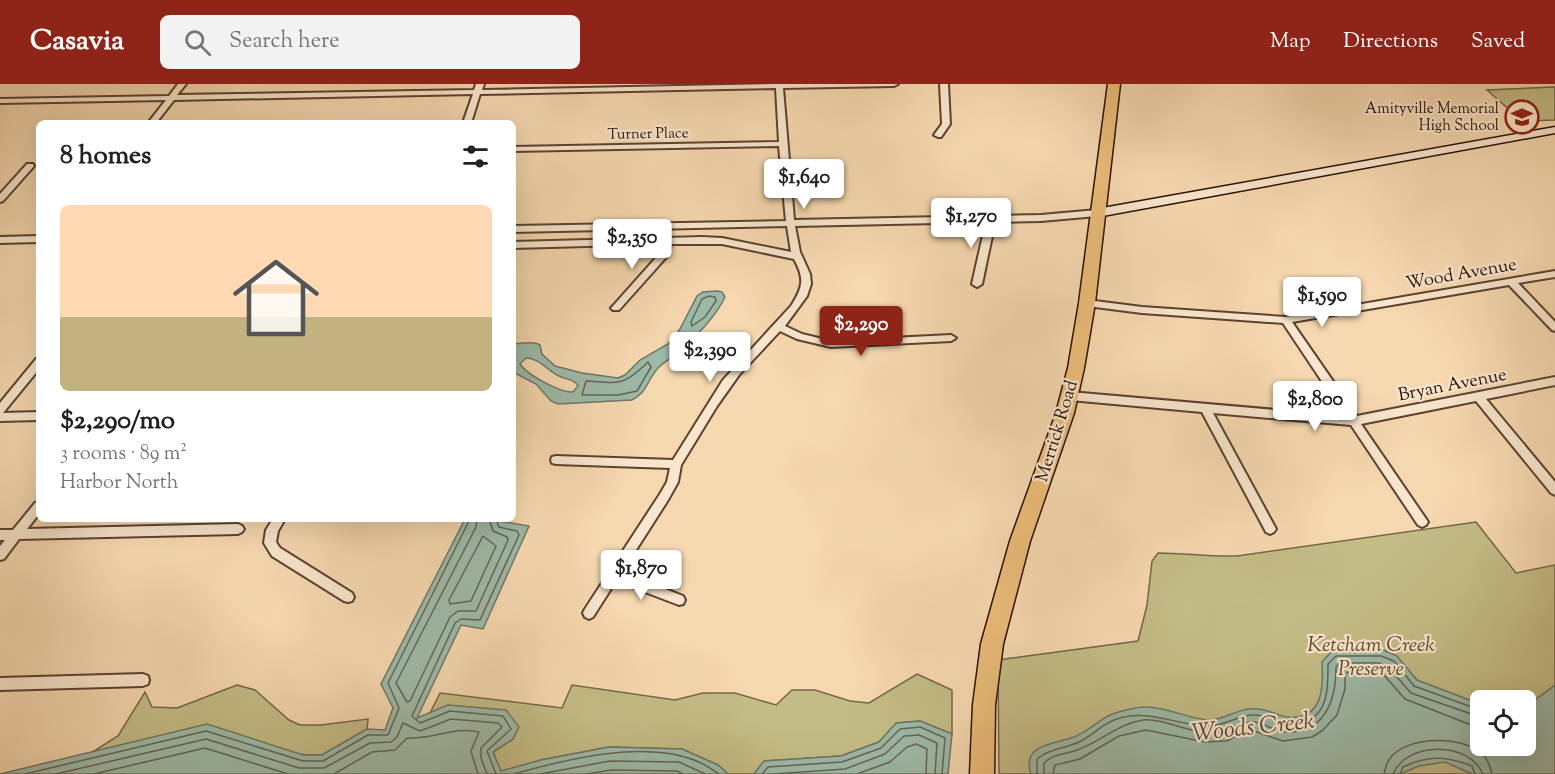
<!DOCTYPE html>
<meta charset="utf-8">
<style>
body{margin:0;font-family:"Sorts Mill Goudy",serif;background:#f2f2f2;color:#202124;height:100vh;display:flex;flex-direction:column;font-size:22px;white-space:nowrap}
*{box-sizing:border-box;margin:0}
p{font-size:20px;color:#757577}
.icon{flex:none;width:33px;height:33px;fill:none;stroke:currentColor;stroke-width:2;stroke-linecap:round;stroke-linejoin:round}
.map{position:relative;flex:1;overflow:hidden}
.details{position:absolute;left:36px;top:36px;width:480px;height:402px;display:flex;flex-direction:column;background:#fff;border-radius:9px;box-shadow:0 6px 24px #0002}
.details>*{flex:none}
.buttons{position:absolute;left:1470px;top:606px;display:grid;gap:12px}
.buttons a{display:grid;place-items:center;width:66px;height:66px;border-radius:9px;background:#fff;box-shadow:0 6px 24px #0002;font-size:30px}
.price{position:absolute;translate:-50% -51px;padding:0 14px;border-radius:6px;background:#fff;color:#222;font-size:20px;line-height:39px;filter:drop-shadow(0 2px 3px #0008)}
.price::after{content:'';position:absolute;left:50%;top:36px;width:18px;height:14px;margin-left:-9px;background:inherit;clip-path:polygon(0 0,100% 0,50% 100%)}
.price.active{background:#8f2418;color:#fff}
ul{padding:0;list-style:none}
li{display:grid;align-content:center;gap:12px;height:318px;padding:0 24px}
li+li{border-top:2px solid #e0e0e0}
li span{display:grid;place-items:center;height:186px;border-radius:9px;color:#555}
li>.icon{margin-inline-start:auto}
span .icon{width:108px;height:108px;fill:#fffc;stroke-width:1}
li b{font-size:26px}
h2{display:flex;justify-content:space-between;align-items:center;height:72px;padding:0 24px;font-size:26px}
header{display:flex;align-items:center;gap:36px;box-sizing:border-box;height:84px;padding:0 30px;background:#8f2418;color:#fff}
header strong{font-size:28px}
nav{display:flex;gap:33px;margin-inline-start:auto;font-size:21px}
.search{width:420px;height:54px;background:#f2f2f2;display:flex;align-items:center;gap:15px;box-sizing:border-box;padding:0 21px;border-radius:9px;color:#757577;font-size:22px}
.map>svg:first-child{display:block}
.green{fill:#c3bc86;stroke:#766646;stroke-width:1.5;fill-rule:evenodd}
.water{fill:#9dbaa8;stroke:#6f7667;stroke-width:1.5;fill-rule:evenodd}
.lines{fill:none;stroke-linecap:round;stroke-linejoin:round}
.shore{stroke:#636456;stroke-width:1.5}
.street-casing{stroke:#5c4130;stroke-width:4}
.secondary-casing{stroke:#290f05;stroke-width:3}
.primary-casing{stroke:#290f05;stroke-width:3}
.street{fill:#f9e6cc;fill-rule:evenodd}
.secondary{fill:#f9e6cc;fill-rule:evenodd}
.primary{fill:#ebbc78;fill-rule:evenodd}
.labels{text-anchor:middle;stroke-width:4.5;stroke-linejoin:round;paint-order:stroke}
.far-poi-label{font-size:15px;fill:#290f05;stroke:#f9e6cc;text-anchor:end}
.far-street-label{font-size:15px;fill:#290f05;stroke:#f9e6cc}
.street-label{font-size:18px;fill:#290f05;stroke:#f9e6cc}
.near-park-label{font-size:21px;font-style:italic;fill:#5f4c32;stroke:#f9e6cc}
.near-water-label{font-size:24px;font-style:italic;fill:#524b3e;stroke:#f9e6cc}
</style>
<header>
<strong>Casavia</strong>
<div class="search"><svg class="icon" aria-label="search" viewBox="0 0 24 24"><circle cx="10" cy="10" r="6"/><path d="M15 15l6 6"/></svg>Search here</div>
<nav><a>Map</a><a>Directions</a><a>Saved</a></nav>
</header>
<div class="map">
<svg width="1555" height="690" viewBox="0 0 1555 690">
<rect width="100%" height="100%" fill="#f6d8b0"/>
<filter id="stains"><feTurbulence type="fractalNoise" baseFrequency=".00333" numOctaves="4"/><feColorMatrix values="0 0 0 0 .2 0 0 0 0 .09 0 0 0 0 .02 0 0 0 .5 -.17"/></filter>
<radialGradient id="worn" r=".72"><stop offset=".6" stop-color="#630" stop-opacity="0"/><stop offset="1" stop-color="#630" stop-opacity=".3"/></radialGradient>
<g class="green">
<path d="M1555,3V36L1522,37L1487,6Z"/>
<path d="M1476,438L1516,489L1555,481V690H999L998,576L1138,557L1147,521L1152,477L1158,469C1185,469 1210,473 1237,472ZM1480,616H1526V662H1480Z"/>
<path d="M917,590L952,606V650L920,637L897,639L879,658L841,672L765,677L754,690H728L718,681L682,665L609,663L541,676L501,688L493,668L513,655L449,621L430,629L440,609L562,624L572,601L675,616L703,609H735L776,621L792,606H815L850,617L869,619Z"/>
<path d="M237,601L255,606L289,636L300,641H321L368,635L367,645L322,671L94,667L118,652L145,608L152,623L177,624Z"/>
</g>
<g class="water">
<path d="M717,207L722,208L725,213C715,234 696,252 680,267C673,273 664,278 658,284C647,296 647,309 632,316L558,320L551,317L536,300L513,288V259C522,261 532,256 540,261L542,270L555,282L582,289L618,294L625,291L640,276L668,260L680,245L697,212L703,208ZM526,274C540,274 548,288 561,293C569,296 575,296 578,302L573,308C560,309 526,290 520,280Z"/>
<path d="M465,435H486L529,442L483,545L461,541L417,634L448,621L506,626L519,643L513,655L493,668L501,687L541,676L609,663L682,665L718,681L728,690H0L207,640L303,671H322L367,645L385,646L393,624L381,600Z"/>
<path d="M1381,565L1397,572L1417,596L1480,620V662H1526V617L1536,615L1555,601V690H1472L1445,678L1419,682L1400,690H1031C1021,661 1053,660 1071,654C1086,650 1097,637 1110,631C1120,627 1136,623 1146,623C1168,623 1188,635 1209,636C1226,636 1238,623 1257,625C1274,626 1287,639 1305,631C1324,623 1323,595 1322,578L1333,566Z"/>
<path d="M920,637L952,650L948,690H754L764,677L841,672L879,658L896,639Z"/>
</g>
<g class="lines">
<g class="shore">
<path d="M709,212L715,213L716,217L705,233L692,242L691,238L702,215Z"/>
<path d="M648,278L651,283L637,307L618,311H582L586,297C620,299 622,303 648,278Z"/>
<path d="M477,435L476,443L396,599L407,618L410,617L450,533L458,527H476L508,456L507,453L493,447L489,435"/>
<path d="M496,435L499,443L517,447L519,451L480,536L461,535L455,539L412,632L420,639L450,627L503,632L511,645L487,667L496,690"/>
<path d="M483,452L496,462L471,517L450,520L449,516Z"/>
<path d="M25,690L206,647L303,677H323L368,651H388L399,624L388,599L470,435"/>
<path d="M56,690L206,655L299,684H324L370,659L391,658L397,653L403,639L420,647L451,635L498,639L502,643L481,664V674L487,690"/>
<path d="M94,690L205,664L288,690"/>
<path d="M334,690L372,668L395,666L407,654C432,656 454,642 479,648L471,667L478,690"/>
<path d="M514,690C567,675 646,655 699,678C706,681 713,686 719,690"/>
<path d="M540,690L610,677L679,678L705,690"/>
<path d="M587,690L611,686L677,687L683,690"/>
<path d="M762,690L768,683L842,678L881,664L900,645L920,643L945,654L942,690"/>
<path d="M773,690L845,685L885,670L904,652L919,651L937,659L935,690"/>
<path d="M857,690L890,678L907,663L916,660L927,665L926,690"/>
<path d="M1037,690V675C1050,664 1064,665 1079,658C1092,652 1101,641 1114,636C1148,623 1176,642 1209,642C1225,642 1238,631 1254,631C1272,631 1289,645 1307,637C1329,628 1328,600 1328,580L1336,572H1381L1394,577L1414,602L1480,626"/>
<path d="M1044,690V679C1054,669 1064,671 1077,666C1101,658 1117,640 1143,636C1161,634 1187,647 1206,649C1225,651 1237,637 1254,638C1264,639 1274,647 1285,648C1325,650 1336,616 1336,583L1340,579H1379L1389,584L1411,609L1480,633"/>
<path d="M1053,690L1055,681L1080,675L1119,652L1146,646L1205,658L1227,657L1243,648L1254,647L1283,657L1312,653L1322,647L1337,631L1345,605V591L1348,588H1377L1384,591L1405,615L1471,641L1480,642"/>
<path d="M1384,690C1385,686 1386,680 1389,676C1404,650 1472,650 1487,676C1489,680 1491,686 1492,690"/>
<path d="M1393,690C1407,657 1469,657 1483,690"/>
<path d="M1400,690L1403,683C1428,671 1447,672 1472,682L1475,690"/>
</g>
<defs>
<g id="street">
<path d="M178,0H186L177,11L474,6L476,0H484L482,6L775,0H898L894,2L783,4L794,136L1041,131L1097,126L1101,129L1097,132L1041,137L995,138L982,200L977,203L972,200L986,138L795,142L800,168L810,190L811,200L807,212L785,242L802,250L831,257L951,251L956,254L951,257L831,263L797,255L780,247L739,291L717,322L681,381L678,398L668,416L622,488L683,512L685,516L683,520L679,521L616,497L593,533L589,535L585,533L583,529L585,525L660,410L667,398L670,384L556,380L552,379L551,376L552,373L556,372L673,376L723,296L791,222C803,203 805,195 794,175L722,160H671L669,170L619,226H613L611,224L613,222L662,167V160L513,164V158L702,153L722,154L791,168L787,142L513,148V142L786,137L779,62L513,67V63L779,58L776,4L480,10L471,39H463L473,10L174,16L156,39H148L166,16L0,19V15L169,12Z"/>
<path d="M940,0H948L950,40L941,53H938L934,51L942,40Z"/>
<path d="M27,80H33L34,82L3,117L0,118V110Z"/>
<path d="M39,152V158L0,159V153Z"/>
<path d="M1555,187V193L1518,199L1555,238V247L1552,246L1509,201L1292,238L1357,332L1555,293V301L1486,315L1555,398V411L1551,409L1476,317L1361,340L1426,435L1428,438L1426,441L1422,443L1418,441L1351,341L1213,329L1276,445L1274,448L1270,450L1266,448L1202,328L1070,316L1065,312L1070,308L1345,332L1283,239L1142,229L1087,222L1082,219L1087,216L1142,223L1286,233Z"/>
<path d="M39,274V285L3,329L39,328V336L0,337V319L36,275Z"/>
<path d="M39,417V430L27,445L238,440L242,442L244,445L242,448L238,450L19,455L4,475L0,476V462L5,456H0V446H13L35,419Z"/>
<path d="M273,435H285L278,447L276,458L280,464L352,509L354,513L352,517L348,518L344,517L272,472L264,459L266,446Z"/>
<path d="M143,590L148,592L149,596L148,600L143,602L0,606V594Z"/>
</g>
<path id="secondary" d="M1555,43V49L1097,133L1091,129L1097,125Z"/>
<path id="primary" d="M1108,0H1120L1095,219L1084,284L1074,329L1030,457L1003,560L995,621L994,690H970L973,621L981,560L1010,457L1056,329L1068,284L1079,219Z"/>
</defs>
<use href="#street" class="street-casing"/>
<use href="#secondary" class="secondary-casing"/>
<use href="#primary" class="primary-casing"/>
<use href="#street" class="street"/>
<use href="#secondary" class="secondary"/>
<use href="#primary" class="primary"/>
</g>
<defs>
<symbol id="school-ring" viewBox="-11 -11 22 22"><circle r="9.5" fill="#f9e6cc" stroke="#8f2418" stroke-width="1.5"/><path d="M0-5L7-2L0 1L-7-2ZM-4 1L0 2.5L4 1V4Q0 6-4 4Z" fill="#8f2418"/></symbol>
</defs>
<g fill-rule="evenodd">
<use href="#school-ring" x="1503" y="14" width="38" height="38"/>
</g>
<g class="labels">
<g class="far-poi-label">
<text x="1499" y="29">Amityville Memorial<tspan x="1499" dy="17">High School</tspan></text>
</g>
<g class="far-street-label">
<text transform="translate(648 49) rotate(-1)" y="5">Turner Place</text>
</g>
<g class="street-label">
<text transform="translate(1461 189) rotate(-10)" y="6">Wood Avenue</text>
<text transform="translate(1452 300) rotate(-11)" y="6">Bryan Avenue</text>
<text transform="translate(1056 347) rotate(-73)" y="6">Merrick Road</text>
</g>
<g class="near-park-label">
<text x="1371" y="567">Ketcham Creek<tspan x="1371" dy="24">Preserve</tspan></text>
</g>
<g class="near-water-label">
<text transform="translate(1253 642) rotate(-6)" y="8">Woods Creek</text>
</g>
</g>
<rect width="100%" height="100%" filter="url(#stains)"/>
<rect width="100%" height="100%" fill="url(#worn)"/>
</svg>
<div class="buttons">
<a><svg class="icon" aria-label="locate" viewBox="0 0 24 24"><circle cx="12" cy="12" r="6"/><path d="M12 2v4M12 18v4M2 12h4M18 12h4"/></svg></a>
</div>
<b class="price" style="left:804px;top:126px">$1,640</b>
<b class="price" style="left:971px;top:165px">$1,270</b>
<b class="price" style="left:632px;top:186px">$2,350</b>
<b class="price" style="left:1322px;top:244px">$1,590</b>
<b class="price active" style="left:861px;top:273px">$2,290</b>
<b class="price" style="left:710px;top:299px">$2,390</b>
<b class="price" style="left:1315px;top:348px">$2,800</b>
<b class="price" style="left:641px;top:517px">$1,870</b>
<section class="details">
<h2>8 homes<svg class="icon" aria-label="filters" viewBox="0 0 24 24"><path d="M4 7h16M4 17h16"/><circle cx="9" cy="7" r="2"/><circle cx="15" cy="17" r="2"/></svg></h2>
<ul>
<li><span style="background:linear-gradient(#ffd9b3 60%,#c2b280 0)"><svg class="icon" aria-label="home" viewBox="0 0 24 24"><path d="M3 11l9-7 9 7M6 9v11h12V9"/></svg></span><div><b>$2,290/mo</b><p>3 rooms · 89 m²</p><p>Harbor North</p></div></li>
</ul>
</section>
</div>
